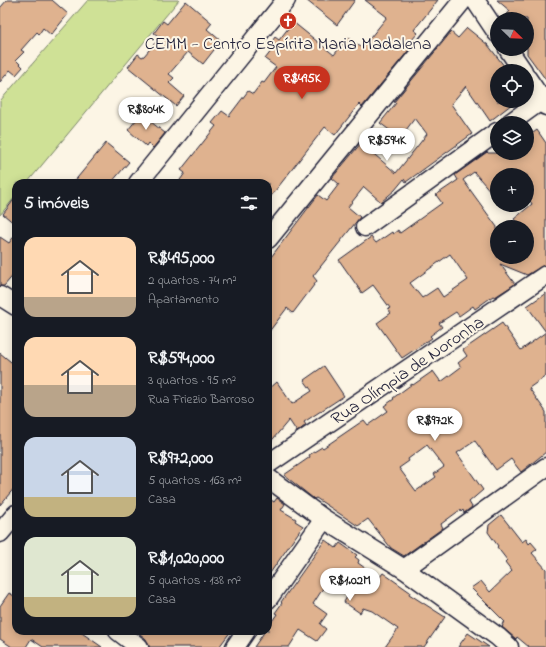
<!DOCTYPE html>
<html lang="pt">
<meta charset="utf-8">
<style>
body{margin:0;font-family:"Indie Flower",sans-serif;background:#242831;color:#f1f3f6;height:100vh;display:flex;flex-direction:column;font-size:15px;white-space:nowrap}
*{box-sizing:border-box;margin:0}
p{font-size:13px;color:#9ea1a6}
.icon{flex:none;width:22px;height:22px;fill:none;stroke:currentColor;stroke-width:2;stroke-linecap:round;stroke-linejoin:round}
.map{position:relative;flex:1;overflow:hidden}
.drawer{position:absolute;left:12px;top:179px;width:260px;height:456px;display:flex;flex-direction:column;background:#171b24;border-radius:12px;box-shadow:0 2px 10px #0003}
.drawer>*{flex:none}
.needle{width:26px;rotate:113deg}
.controls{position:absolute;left:490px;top:12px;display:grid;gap:8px}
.controls a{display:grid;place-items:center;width:44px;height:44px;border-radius:50%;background:#171b24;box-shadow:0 2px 10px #0003;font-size:20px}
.price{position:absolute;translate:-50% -34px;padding:0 9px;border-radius:14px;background:#fff;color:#222;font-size:13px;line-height:26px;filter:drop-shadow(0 1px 2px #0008)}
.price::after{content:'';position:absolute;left:50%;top:24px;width:12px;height:9px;margin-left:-6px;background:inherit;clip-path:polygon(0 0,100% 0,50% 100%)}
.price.current{background:#c8321e;color:#fff}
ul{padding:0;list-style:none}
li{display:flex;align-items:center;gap:12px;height:100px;padding:0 12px}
li span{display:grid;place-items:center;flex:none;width:112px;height:80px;border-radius:12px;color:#555}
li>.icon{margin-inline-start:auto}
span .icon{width:48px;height:48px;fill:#fffc;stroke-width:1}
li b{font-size:17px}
h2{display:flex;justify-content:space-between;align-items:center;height:48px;padding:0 12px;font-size:17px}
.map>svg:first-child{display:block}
.green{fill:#cfe196;stroke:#788268}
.building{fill:#dfb28f;stroke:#22223b;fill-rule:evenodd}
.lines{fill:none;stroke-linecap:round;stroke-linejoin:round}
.minor-casing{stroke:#22223b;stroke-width:21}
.minor{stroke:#fcf5e5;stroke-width:18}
.labels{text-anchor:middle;stroke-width:4;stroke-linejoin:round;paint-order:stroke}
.poi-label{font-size:18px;fill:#22223b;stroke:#fcf5e5}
.street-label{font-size:18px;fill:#22223b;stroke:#fcf5e5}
</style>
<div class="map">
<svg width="546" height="647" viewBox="0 0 546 647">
<rect width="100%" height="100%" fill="#fcf5e5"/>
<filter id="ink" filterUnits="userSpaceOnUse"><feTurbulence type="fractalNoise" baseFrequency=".025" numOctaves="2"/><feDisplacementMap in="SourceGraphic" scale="8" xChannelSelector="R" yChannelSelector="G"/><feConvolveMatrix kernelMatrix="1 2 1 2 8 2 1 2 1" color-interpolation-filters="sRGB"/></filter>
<g filter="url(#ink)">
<path class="green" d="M88,0H179L27,183H16V196L0,215V101Z"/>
<g class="building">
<path d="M7,0H52L68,14L51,35L43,28L39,34L37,32L21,50L24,52L16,60L23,67L16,75L10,70L0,82V8Z"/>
<path d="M306,0H355L337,25Z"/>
<path d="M365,0H438L414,30L418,33L410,42L413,45L362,107L359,104L335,135L325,127L268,200V183H178L185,173L181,170L216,126L212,123L222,111L229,116L248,91L253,94L262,82L264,83L276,67L265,59L272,50L268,47L275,37L279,40L293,22L334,55L348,37L362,48L387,17Z"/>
<path d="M497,0H546V80L527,54V19H503L510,11Z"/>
<path d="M186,1L212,23L207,29L221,41L203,64L188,52L169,74L174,78L169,83L184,96L176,106L128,67L138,54L142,57L144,56L160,37L154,33L163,21L167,24Z"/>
<path d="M467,28L488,45L508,71H497V101H516L490,121L466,86L451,104L472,134L406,182L404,179L395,190L381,202L364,187L348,207L360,217L313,276L317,281L293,313L287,308L268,333V261L318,195L326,201L339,184L332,178L361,143L396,173L405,162L427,134L415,118L400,138L380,123L396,103L394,102L451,32L458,38Z"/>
<path d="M141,114L165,133L153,148L148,143L146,146L128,130Z"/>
<path d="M527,124L533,133L537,130L546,143V264L527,275L500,264L515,284L495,297L493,296L475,309L473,306L459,316L456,312L439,323L442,327L430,336L432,338L402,358L377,323L391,313L388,309L390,308L373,285L362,293L339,260L371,237L376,243L392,232L393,234L398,230L400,233L442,203L436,195L458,180L455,175L487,152L488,153H527ZM474,172L497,199V175H527V196L532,204L514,219L521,227H527V257H497V227L463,180ZM450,254L468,280L443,297L437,288L422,298L410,283Z"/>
<path d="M106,143L129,162L111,183H73Z"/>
<path d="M16,197V225L3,214Z"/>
<path d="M16,234V272L4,286H0V237L9,243Z"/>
<path d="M546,293V376L529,388L546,412V452L521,472L511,459L496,470L475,441L457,453L483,490L469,502L472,507L464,513L463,510L461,512L460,510L441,524L443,528L404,556L391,548L368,519L358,526L316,498L314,499L284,475L310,457L309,455L322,447L323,448L364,420L368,425L388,411L384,406L394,399L393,398L412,384L413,385L433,371L441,382L461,367L458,363L467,356L463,350L502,323L521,350L546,332L527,306ZM427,445L444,467L434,474L436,477L416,491L399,468L409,461L408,459Z"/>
<path d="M0,353L16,366V486L0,505Z"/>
<path d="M324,366L344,396L304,422L306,425L297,432L289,420L268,445V390L277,382L292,404L312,391L304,380Z"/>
<path d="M268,498L274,502L277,498L285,504L281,510L296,519L295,521L303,526L268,576Z"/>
<path d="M501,515L522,542L526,539L529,544L531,542L537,549L532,553L546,569V647H529L517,637L516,639L502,627L503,626L502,624L505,622L471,588L481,581L490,592L512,571L505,562L507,560L497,547L498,546L488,532L489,525Z"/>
<path d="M325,540L336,548L340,543L357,555L355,557L359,560L358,563L379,578L383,573L410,592L409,594L445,617L424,647H385L398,629L372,611L363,608L360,613L344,602L351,590L331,576L313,604L327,614L320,624L326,629L317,641L300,630L289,647H254L265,631H268V627L277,614L275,613L282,603L281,602Z"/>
<path d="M9,593L16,597V631H79L102,647H43L31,639L26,647H12L0,639V606Z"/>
<path d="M140,631H231L219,647H149L148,643L146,639L139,633Z"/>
<path d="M468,633L489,647H458Z"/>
</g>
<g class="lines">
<defs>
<g id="minor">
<path d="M475,0L497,33"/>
<path d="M508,49L523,71"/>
<path d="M527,78L546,106"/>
<path d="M510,123L546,97"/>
<path d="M138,183L286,0"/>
<path d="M365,227L497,132"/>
<path d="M268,239L463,0"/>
<path d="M0,296L16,306"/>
<path d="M268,464L546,275"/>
<path d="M268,478L324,519L404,569L498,637L509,647"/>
<path d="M0,533L16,514"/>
<path d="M404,569L546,467"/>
<path d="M268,599L324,519"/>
<path d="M118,631L139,647"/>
<path d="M235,647L246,631"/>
</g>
</defs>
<use href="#minor" class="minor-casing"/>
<use href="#minor" class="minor"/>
</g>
</g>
<defs>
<symbol id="church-disc" viewBox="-11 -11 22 22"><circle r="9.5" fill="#c8321e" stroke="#fcf5e5"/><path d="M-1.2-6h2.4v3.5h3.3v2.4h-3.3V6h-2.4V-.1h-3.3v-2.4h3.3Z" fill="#fff"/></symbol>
</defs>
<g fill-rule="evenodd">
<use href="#church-disc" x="278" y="11" width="20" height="20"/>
</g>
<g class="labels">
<g class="poi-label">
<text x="288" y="49">CEMM - Centro Espírita Maria Madalena</text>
</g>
<g class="street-label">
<text transform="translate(407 370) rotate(-34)" y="6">Rua Olímpia de Noronha</text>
</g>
</g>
</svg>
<div class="controls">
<a><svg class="needle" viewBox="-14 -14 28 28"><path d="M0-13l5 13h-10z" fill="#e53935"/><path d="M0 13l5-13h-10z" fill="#9ea1a6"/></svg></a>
<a><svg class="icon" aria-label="locate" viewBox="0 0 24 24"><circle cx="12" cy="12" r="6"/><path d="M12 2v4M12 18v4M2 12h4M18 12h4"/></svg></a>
<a><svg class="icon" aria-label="layers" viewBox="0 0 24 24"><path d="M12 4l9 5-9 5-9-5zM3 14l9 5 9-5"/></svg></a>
<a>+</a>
<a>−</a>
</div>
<b class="price current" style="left:302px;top:100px">R$495K</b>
<b class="price" style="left:146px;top:131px">R$804K</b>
<b class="price" style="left:387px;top:162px">R$594K</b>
<b class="price" style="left:435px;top:442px">R$972K</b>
<b class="price" style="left:350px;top:602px">R$1.02M</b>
<section class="drawer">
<h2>5 imóveis<svg class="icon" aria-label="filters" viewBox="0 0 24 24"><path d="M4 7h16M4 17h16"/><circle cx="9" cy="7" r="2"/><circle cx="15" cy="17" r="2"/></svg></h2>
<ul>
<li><span style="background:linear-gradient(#ffd9b3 75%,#b9a48a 0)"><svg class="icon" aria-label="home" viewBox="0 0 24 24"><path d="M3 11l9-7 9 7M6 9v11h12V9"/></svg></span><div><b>R$495,000</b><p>2 quartos · 74 m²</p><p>Apartamento</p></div></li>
<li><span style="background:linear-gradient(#ffd9b3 60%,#b9a48a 0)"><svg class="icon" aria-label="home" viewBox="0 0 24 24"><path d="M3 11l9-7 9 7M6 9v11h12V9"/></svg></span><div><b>R$594,000</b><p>3 quartos · 95 m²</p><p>Rua Friezio Barroso</p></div></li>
<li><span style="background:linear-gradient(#c9d6e8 75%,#c2b280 0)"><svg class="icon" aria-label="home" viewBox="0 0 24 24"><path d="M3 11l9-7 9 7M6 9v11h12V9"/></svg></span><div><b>R$972,000</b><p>5 quartos · 163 m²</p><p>Casa</p></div></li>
<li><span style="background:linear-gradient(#dfe7d0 75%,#c2b280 0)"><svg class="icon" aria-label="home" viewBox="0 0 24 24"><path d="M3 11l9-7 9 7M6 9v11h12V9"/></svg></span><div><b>R$1,020,000</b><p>5 quartos · 138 m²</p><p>Casa</p></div></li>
</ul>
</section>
</div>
